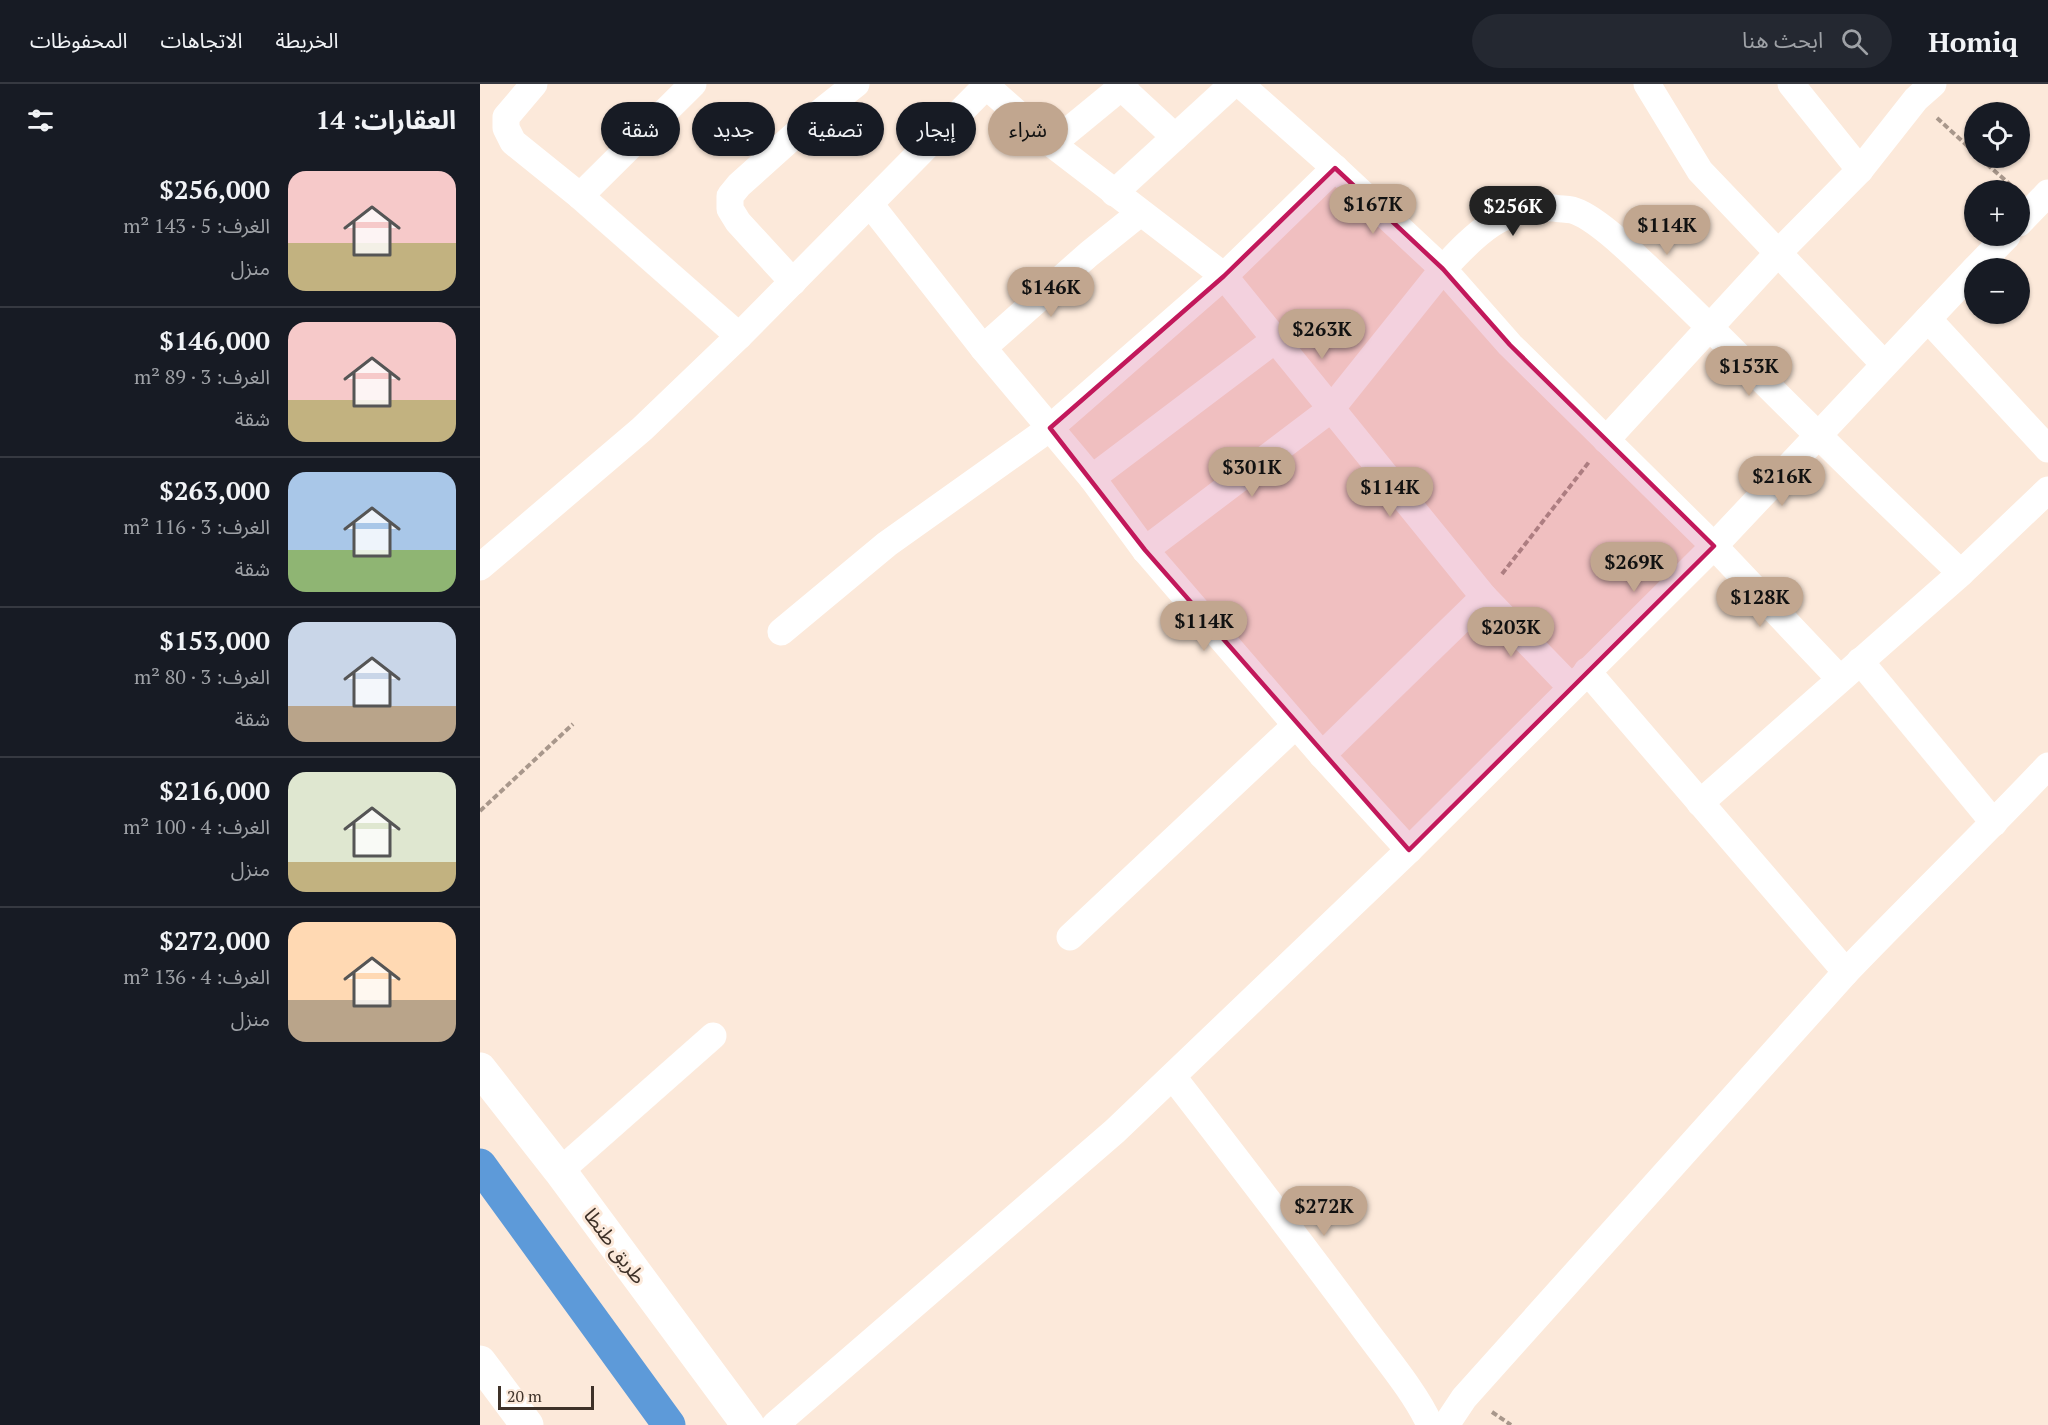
<!DOCTYPE html>
<html lang="ar">
<meta charset="utf-8">
<style>
body{margin:0;font-family:"PT Serif","Noto Sans Arabic",serif;background:#242831;color:#f1f3f6;direction:rtl;height:100vh;display:flex;flex-direction:column;font-size:22px;white-space:nowrap}
*{box-sizing:border-box;margin:0}
p{font-size:20px;color:#9ea1a6}
.icon{flex:none;width:33px;height:33px;fill:none;stroke:currentColor;stroke-width:2;stroke-linecap:round;stroke-linejoin:round}
.map{position:relative;flex:1;overflow:hidden;direction:ltr}
.drawer{display:flex;flex-direction:column;background:#171b24;width:480px}
.drawer>*{flex:none}
.banner{position:absolute;left:18px;top:18px;width:570px;height:54px;direction:rtl;display:flex;gap:12px}
.buttons{position:absolute;left:1484px;top:18px;display:grid;gap:12px}
.buttons a{display:grid;place-items:center;width:66px;height:66px;border-radius:50%;background:#171b24;box-shadow:0 2px 4px #0004;font-size:30px}
.scale{position:absolute;left:18px;bottom:15px;width:96px;box-sizing:border-box;padding-left:6px;border:3px solid #3e3128;border-top:0;font-size:16px;line-height:21px;white-space:nowrap;color:#3e3128;-webkit-text-stroke:4px #fce9da;paint-order:stroke}
.price{position:absolute;translate:-50% -51px;padding:0 14px;border-radius:21px;background:#c1a68f;color:#111;font-size:20px;line-height:39px;filter:drop-shadow(0 2px 3px #0008)}
.price::after{content:'';position:absolute;left:50%;top:36px;width:18px;height:14px;margin-left:-9px;background:inherit;clip-path:polygon(0 0,100% 0,50% 100%)}
.price.selected{background:#222;color:#fff}
ul{padding:0;list-style:none}
li{display:flex;align-items:center;gap:18px;height:150px;padding:0 24px}
li+li{border-top:2px solid #363941}
li span{display:grid;place-items:center;flex:none;width:168px;height:120px;border-radius:18px;color:#555}
li>.icon{margin-inline-start:auto}
span .icon{width:72px;height:72px;fill:#fffc;stroke-width:1}
li b{font-size:26px}
h2{display:flex;justify-content:space-between;align-items:center;height:72px;padding:0 24px;font-size:26px}
.chip{padding:0 21px;border-radius:27px;background:#171b24;box-shadow:0 2px 4px #0004;font-size:21px;line-height:54px}
.chip.selected{background:#c1a68f;color:#111}
header{display:flex;align-items:center;gap:36px;box-sizing:border-box;height:84px;padding:0 30px;background:#171b24;border-bottom:2px solid #363941}
header strong{font-size:28px}
nav{display:flex;gap:33px;margin-inline-start:auto;font-size:21px}
.search{width:420px;height:54px;background:#242831;display:flex;align-items:center;gap:15px;box-sizing:border-box;padding:0 21px;border-radius:33px;color:#9ea1a6;font-size:22px}
main{display:flex;flex:1;min-height:0}
.map>svg:first-child{display:block}
.lines{fill:none;stroke-linecap:round;stroke-linejoin:round}
.canal{stroke:#5d9ad9;stroke-width:33}
.path{stroke:#a8978b;stroke-width:4;stroke-dasharray:6 3;stroke-linecap:butt}
.minor{stroke:#fff;stroke-width:27}
.tertiary{stroke:#fff;stroke-width:33}
.marked{fill:#c2185b;fill-opacity:0.2;stroke:#c2185b;stroke-width:4.5;stroke-linejoin:round}
.labels{text-anchor:middle;stroke-width:6;stroke-linejoin:round;paint-order:stroke}
.street-label{font-size:20px;fill:#3e3128;stroke:#fce9da}
</style>
<header>
<strong>Homiq</strong>
<div class="search"><svg class="icon" aria-label="search" viewBox="0 0 24 24"><circle cx="10" cy="10" r="6"/><path d="M15 15l6 6"/></svg>ابحث هنا</div>
<nav><a>الخريطة</a><a>الاتجاهات</a><a>المحفوظات</a></nav>
</header>
<main>
<div class="map">
<svg width="1568" height="1341" viewBox="0 0 1568 1341">
<rect width="100%" height="100%" fill="#fce9da"/>
<g class="lines">
<path class="canal" d="M0,1081L189,1341"/>
<g class="path">
<path d="M1457,34L1494,68"/>
<path d="M1500,74L1534,104"/>
<path d="M1022,490L1109,378"/>
<path d="M0,727L93,640"/>
<path d="M1012,1328L1031,1341"/>
</g>
<g class="minor">
<path d="M54,0L26,33V44L33,58L100,112"/>
<path d="M213,0L100,112L259,252"/>
<path d="M504,0L572,60L744,192L1004,513L1091,603"/>
<path d="M760,0L855,84L963,185L1030,261L1234,462L1360,595"/>
<path d="M1167,0L1220,87L1404,280"/>
<path d="M1311,0L1380,86"/>
<path d="M641,3L695,53"/>
<path d="M572,60L645,0"/>
<path d="M634,109L753,0"/>
<path d="M390,120L503,264L612,394L665,466L842,671L929,766"/>
<path d="M1539,139L1568,109"/>
<path d="M1496,184L1527,152"/>
<path d="M313,198L258,138L250,125V112L259,101L338,30L376,0"/>
<path d="M1448,235L1568,365"/>
<path d="M503,264L609,170L660,129"/>
<path d="M1126,356L1298,169L1380,86L1436,15L1453,0"/>
<path d="M612,394L796,255"/>
<path d="M665,466L851,325L963,185C994,151 1024,120 1074,124C1079,125 1086,125 1092,126C1118,133 1163,180 1184,199C1237,249 1287,302 1340,353C1386,399 1434,444 1481,489"/>
<path d="M0,483L162,345L259,252L508,0"/>
<path d="M301,548L407,460L570,344L744,192L855,84"/>
<path d="M1380,577L1514,739"/>
<path d="M1107,587L1366,888"/>
<path d="M842,671L1004,513"/>
<path d="M1220,719L1481,489L1568,406"/>
<path d="M590,853L816,641"/>
<path d="M693,993C755,1073 817,1154 878,1236C900,1267 935,1307 950,1341"/>
<path d="M80,1087L233,952"/>
<path d="M295,1341L635,1047L929,766L1234,462L1494,186"/>
<path d="M966,1341L984,1314L1366,888C1432,819 1502,752 1568,682"/>
</g>
<g class="tertiary">
<path d="M0,985L80,1087L268,1341"/>
<path d="M0,1278L47,1341"/>
</g>
</g>
<path class="marked" d="M855,84L963,185L1030,261L1234,462L929,766L665,466L570,344L744,192Z"/>
<g class="labels">
<g class="street-label">
<text transform="translate(135 1162) rotate(53)" y="7">طريق طنطا</text>
</g>
</g>
</svg>
<div class="buttons">
<a><svg class="icon" aria-label="locate" viewBox="0 0 24 24"><circle cx="12" cy="12" r="6"/><path d="M12 2v4M12 18v4M2 12h4M18 12h4"/></svg></a>
<a>+</a>
<a>−</a>
</div>
<div class="scale">20 m</div>
<b class="price" style="left:893px;top:151px">$167K</b>
<b class="price selected" style="left:1033px;top:153px">$256K</b>
<b class="price" style="left:1187px;top:172px">$114K</b>
<b class="price" style="left:571px;top:234px">$146K</b>
<b class="price" style="left:842px;top:276px">$263K</b>
<b class="price" style="left:1269px;top:313px">$153K</b>
<b class="price" style="left:772px;top:414px">$301K</b>
<b class="price" style="left:1302px;top:423px">$216K</b>
<b class="price" style="left:910px;top:434px">$114K</b>
<b class="price" style="left:1154px;top:509px">$269K</b>
<b class="price" style="left:1280px;top:544px">$128K</b>
<b class="price" style="left:724px;top:568px">$114K</b>
<b class="price" style="left:1031px;top:574px">$203K</b>
<b class="price" style="left:844px;top:1153px">$272K</b>
<div class="banner">
<a class="chip selected">شراء</a>
<a class="chip">إيجار</a>
<a class="chip">تصفية</a>
<a class="chip">جديد</a>
<a class="chip">شقة</a>
</div>
</div>
<section class="drawer">
<h2>العقارات: 14<svg class="icon" aria-label="filters" viewBox="0 0 24 24"><path d="M4 7h16M4 17h16"/><circle cx="9" cy="7" r="2"/><circle cx="15" cy="17" r="2"/></svg></h2>
<ul>
<li><span style="background:linear-gradient(#f6c9c9 60%,#c2b280 0)"><svg class="icon" aria-label="home" viewBox="0 0 24 24"><path d="M3 11l9-7 9 7M6 9v11h12V9"/></svg></span><div><b>$256,000</b><p>الغرف: 5 · 143 m²</p><p>منزل</p></div></li>
<li><span style="background:linear-gradient(#f6c9c9 65%,#c2b280 0)"><svg class="icon" aria-label="home" viewBox="0 0 24 24"><path d="M3 11l9-7 9 7M6 9v11h12V9"/></svg></span><div><b>$146,000</b><p>الغرف: 3 · 89 m²</p><p>شقة</p></div></li>
<li><span style="background:linear-gradient(#a9c7e8 65%,#8fb573 0)"><svg class="icon" aria-label="home" viewBox="0 0 24 24"><path d="M3 11l9-7 9 7M6 9v11h12V9"/></svg></span><div><b>$263,000</b><p>الغرف: 3 · 116 m²</p><p>شقة</p></div></li>
<li><span style="background:linear-gradient(#c9d6e8 70%,#b9a48a 0)"><svg class="icon" aria-label="home" viewBox="0 0 24 24"><path d="M3 11l9-7 9 7M6 9v11h12V9"/></svg></span><div><b>$153,000</b><p>الغرف: 3 · 80 m²</p><p>شقة</p></div></li>
<li><span style="background:linear-gradient(#dfe7d0 75%,#c2b280 0)"><svg class="icon" aria-label="home" viewBox="0 0 24 24"><path d="M3 11l9-7 9 7M6 9v11h12V9"/></svg></span><div><b>$216,000</b><p>الغرف: 4 · 100 m²</p><p>منزل</p></div></li>
<li><span style="background:linear-gradient(#ffd9b3 65%,#b9a48a 0)"><svg class="icon" aria-label="home" viewBox="0 0 24 24"><path d="M3 11l9-7 9 7M6 9v11h12V9"/></svg></span><div><b>$272,000</b><p>الغرف: 4 · 136 m²</p><p>منزل</p></div></li>
</ul>
</section>
</main>
